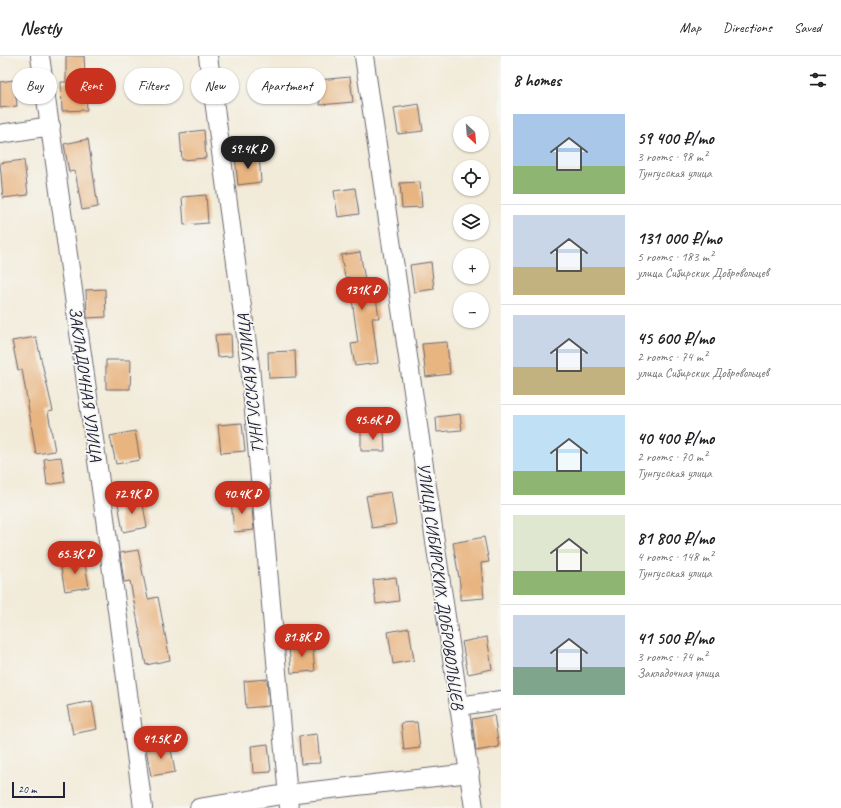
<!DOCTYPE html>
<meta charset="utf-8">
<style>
body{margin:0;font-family:Caveat,sans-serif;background:#f6f6f6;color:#202124;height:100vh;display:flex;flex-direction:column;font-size:15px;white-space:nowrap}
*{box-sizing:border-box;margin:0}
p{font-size:13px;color:#757577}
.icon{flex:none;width:22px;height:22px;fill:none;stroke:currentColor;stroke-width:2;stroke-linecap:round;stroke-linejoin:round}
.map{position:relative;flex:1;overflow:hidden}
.drawer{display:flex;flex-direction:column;background:#fff;width:340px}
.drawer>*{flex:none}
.top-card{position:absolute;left:12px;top:12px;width:380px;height:36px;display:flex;gap:8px}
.needle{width:26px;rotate:154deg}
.tools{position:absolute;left:453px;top:60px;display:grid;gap:8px}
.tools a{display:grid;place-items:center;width:36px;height:36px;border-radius:50%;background:#fff;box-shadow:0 1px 3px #0004;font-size:20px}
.scale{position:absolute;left:12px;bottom:10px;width:53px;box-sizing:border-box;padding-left:4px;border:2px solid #22223b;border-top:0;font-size:11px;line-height:14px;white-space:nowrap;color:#22223b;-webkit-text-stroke:3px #f6f6f2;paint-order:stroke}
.price{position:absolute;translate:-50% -34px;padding:0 9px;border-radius:14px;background:#c8321e;color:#fff;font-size:13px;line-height:26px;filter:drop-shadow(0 1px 2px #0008)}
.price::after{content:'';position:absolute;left:50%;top:24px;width:12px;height:9px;margin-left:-6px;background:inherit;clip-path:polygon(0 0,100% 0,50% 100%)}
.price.current{background:#222;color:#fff}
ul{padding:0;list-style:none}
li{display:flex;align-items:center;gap:12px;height:100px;padding:0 12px}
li+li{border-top:1px solid #e0e0e0}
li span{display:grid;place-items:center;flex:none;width:112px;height:80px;border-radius:0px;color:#555}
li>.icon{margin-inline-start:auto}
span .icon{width:48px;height:48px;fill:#fffc;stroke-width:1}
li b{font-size:17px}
h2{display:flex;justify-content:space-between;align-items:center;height:48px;padding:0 12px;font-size:17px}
.tag{padding:0 14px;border-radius:18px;background:#fff;box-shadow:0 1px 3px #0004;font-size:14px;line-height:36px}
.tag.current{background:#c8321e;color:#fff}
header{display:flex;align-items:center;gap:24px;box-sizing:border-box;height:56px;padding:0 20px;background:#fff;border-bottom:1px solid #e0e0e0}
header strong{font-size:19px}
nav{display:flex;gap:22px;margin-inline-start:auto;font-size:14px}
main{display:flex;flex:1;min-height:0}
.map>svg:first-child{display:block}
.building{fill:#e8b480}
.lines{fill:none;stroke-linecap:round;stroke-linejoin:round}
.minor-casing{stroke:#6b6872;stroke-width:20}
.minor{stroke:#fff;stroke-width:18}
.labels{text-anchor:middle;stroke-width:3.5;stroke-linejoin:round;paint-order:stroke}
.street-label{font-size:17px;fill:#22223b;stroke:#f6f6f2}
</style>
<header>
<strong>Nestly</strong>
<nav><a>Map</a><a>Directions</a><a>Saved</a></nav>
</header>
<main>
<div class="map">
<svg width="501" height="752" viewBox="0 0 501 752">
<rect width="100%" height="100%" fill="#f6f6f2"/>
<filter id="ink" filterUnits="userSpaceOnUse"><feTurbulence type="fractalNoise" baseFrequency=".025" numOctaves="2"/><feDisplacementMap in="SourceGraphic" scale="8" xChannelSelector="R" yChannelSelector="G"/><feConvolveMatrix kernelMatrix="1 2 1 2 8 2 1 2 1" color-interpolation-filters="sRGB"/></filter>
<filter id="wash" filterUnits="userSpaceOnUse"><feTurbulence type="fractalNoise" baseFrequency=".012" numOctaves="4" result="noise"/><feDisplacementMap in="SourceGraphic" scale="16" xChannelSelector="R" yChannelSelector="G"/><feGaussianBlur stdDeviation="0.9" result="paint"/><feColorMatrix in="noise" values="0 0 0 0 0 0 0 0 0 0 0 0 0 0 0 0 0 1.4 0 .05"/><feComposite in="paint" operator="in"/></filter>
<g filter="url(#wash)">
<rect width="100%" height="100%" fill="#f2ebd9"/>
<g id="blocks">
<g class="building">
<path d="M66,0H84L87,54L62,55L61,26H66Z"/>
<path d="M350,21L353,46L320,49L318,24Z"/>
<path d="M14,24L17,50L0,52V26Z"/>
<path d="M419,48L423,75L398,78L394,52Z"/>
<path d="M204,74L206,102L182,104L180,77Z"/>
<path d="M88,83L98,151L82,154L75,115L69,116L64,88Z"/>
<path d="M259,99L261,126L238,129L235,101Z"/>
<path d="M24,104L28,139L3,142L0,107Z"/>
<path d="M420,126L422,151L402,152L400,127Z"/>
<path d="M355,132L359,158L338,161L334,135Z"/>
<path d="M206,139L208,167L184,169L182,141Z"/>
<path d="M360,196L367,235L375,234L379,262H372L378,307L355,310L351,288L358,287L349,221H345L341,199Z"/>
<path d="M431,206L434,233L414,236L410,209Z"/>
<path d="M105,233L106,261L87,262L86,234Z"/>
<path d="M231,278L232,300L217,301L215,279Z"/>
<path d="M36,281L53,355L48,356L55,395L36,398L22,313L18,314L12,285Z"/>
<path d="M447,286L450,318L426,321L422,288Z"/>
<path d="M295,295L296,321L269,322L268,296Z"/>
<path d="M106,304H131L130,333H106Z"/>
<path d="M460,358L462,374L437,376L436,361Z"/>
<path d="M242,367L245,395L221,397L218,369Z"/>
<path d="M135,375L140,404L116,408L110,380Z"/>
<path d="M361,375H384L385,395H361Z"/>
<path d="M61,401L65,426L47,429L44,403Z"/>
<path d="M391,436L396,468L372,472L366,440Z"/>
<path d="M251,442L254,474L234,476L231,444Z"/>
<path d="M142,443L147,471L123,476L118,447Z"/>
<path d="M484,481L489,506L481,507L484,542L460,544V528L453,487Z"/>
<path d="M138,494L148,543L158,541L170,604L146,609L130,525L124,526L120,497Z"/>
<path d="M84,502L89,531L65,535L60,507Z"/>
<path d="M396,521L399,545L376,548L373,524Z"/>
<path d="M409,572L414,604L393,608L388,576Z"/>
<path d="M487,581L492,613L468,618L462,586Z"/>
<path d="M312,587L315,615L291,617L289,589Z"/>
<path d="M267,623L269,650L246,652L244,625Z"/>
<path d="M92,645L97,673L73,678L67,650Z"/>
<path d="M494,659L499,691L476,695L472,663Z"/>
<path d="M417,666L420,692L404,694L401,667Z"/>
<path d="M317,678L320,707L301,708L299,680Z"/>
<path d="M170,687L175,716L151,720L146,692Z"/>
<path d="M268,688L271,716L253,717L251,690Z"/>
</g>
</g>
</g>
<g filter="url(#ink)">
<use href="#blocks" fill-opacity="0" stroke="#6b6872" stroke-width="1"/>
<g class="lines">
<defs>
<g id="minor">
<path d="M40,0L103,447L143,752"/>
<path d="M208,0L250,310L289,752"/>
<path d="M364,0L474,752"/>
<path d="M0,78L51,70"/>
<path d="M459,650L501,644"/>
<path d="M199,752L287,738L470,717"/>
</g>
</defs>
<use href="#minor" class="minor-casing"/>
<use href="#minor" class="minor"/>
</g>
</g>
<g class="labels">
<g class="street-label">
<text transform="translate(86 328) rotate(82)" y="6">ЗАКЛАДОЧНАЯ УЛИЦА</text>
<text transform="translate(250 328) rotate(-96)" y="6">ТУНГУССКАЯ УЛИЦА</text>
<text transform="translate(441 530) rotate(82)" y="6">УЛИЦА СИБИРСКИХ ДОБРОВОЛЬЦЕВ</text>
</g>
</g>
</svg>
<div class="tools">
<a><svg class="needle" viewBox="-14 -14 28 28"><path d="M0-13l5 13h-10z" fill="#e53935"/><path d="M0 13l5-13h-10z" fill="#757577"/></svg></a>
<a><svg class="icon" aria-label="locate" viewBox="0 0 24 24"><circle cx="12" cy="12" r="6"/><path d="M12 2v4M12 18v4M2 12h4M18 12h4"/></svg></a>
<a><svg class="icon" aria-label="layers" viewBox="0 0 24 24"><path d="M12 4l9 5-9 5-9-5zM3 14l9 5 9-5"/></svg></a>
<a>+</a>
<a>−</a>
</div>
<div class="scale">20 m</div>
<b class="price current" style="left:248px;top:114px">59.4K ₽</b>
<b class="price" style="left:362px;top:255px">131K ₽</b>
<b class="price" style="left:373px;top:385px">45.6K ₽</b>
<b class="price" style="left:132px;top:459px">72.9K ₽</b>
<b class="price" style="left:242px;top:459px">40.4K ₽</b>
<b class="price" style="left:75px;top:519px">65.3K ₽</b>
<b class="price" style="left:302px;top:602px">81.8K ₽</b>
<b class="price" style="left:161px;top:704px">41.5K ₽</b>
<div class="top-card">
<a class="tag">Buy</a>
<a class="tag current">Rent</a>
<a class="tag">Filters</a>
<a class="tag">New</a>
<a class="tag">Apartment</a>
</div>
</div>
<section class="drawer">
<h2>8 homes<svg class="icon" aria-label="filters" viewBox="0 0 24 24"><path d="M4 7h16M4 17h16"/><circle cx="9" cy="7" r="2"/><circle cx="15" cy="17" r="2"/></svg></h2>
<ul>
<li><span style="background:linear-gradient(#a9c7e8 65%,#8fb573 0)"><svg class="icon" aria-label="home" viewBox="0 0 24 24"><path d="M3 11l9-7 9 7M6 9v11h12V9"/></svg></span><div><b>59 400 ₽/mo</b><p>3 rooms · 98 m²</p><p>Тунгусская улица</p></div></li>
<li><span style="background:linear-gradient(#c9d6e8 65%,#c2b280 0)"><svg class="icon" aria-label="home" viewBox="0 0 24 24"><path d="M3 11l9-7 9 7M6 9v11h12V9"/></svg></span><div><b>131 000 ₽/mo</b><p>5 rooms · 183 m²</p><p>улица Сибирских Добровольцев</p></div></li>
<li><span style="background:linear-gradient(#c9d6e8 65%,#c2b280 0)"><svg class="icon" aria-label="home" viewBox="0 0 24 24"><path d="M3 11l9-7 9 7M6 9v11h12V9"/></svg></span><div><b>45 600 ₽/mo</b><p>2 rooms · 74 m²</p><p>улица Сибирских Добровольцев</p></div></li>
<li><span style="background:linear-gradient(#bfe0f5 70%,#8fb573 0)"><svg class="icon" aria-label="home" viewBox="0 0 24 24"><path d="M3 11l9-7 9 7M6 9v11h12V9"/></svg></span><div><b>40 400 ₽/mo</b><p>2 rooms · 70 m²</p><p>Тунгусская улица</p></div></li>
<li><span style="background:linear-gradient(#dfe7d0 70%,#8fb573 0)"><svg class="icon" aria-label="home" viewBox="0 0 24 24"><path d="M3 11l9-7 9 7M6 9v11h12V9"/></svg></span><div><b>81 800 ₽/mo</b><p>4 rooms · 148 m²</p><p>Тунгусская улица</p></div></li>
<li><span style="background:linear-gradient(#c9d6e8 65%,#7fa58c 0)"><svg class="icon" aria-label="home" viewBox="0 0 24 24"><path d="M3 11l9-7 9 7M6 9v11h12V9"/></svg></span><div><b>41 500 ₽/mo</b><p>3 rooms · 74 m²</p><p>Закладочная улица</p></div></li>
</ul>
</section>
</main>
